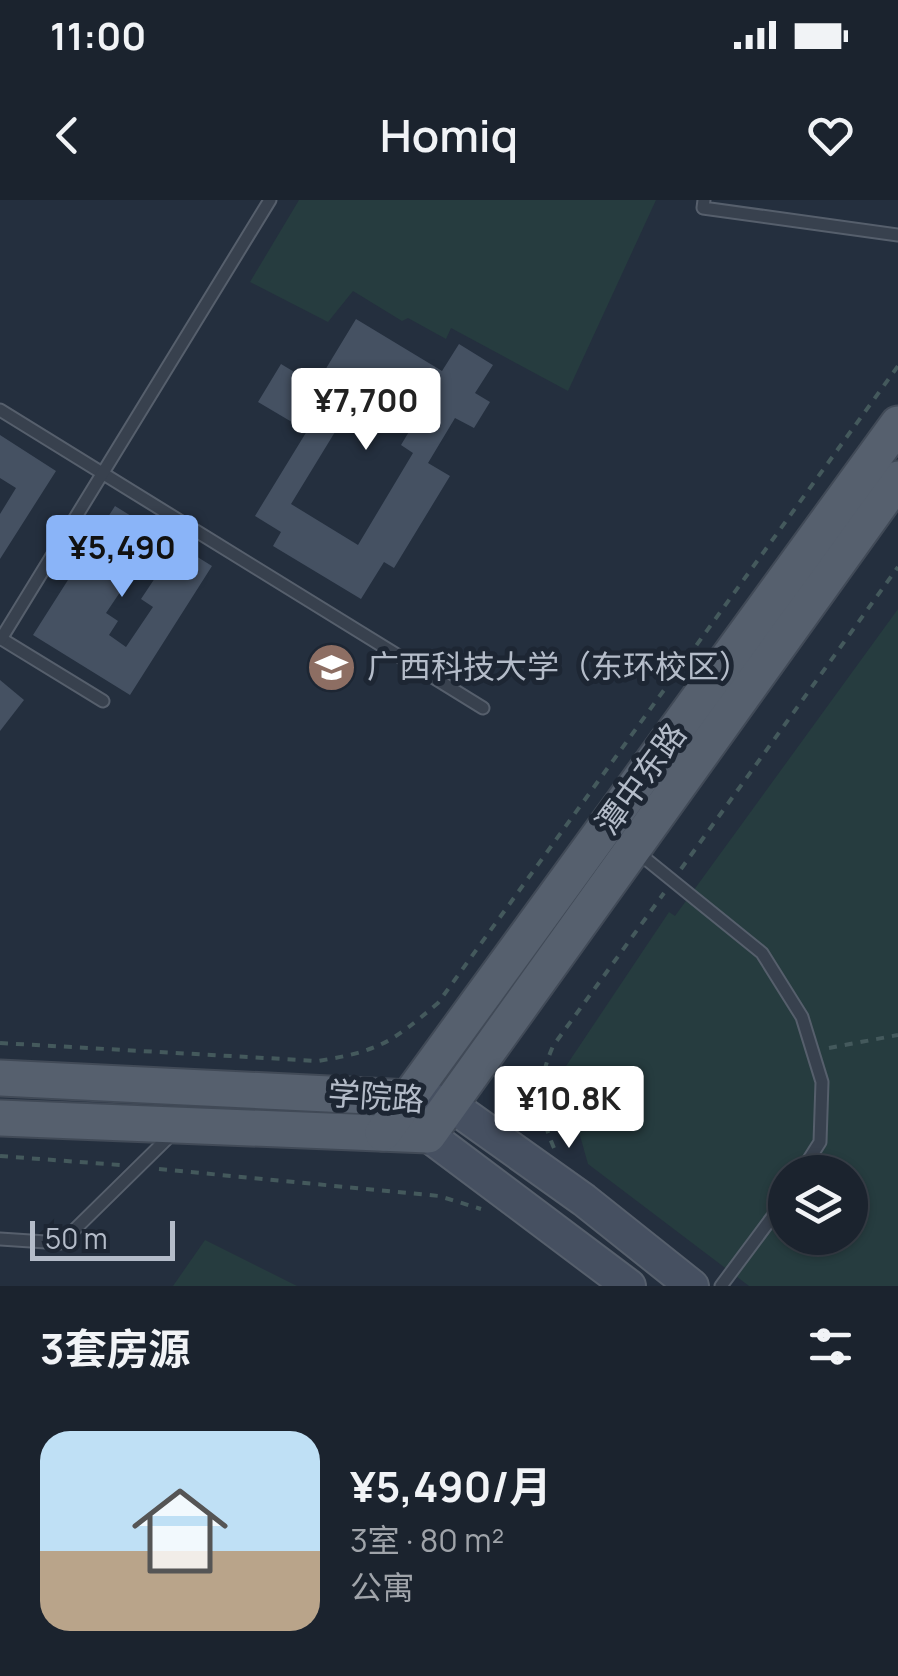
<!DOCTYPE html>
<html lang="zh">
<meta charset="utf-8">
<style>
body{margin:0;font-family:Manrope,"Noto Sans SC",sans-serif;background:#282f3a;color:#f1f3f6;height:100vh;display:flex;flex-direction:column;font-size:38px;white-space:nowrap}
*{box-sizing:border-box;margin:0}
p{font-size:32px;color:#a0a4aa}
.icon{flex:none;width:55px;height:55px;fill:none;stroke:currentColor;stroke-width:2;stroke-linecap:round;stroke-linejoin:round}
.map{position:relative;height:1086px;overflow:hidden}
.panel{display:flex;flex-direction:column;background:#1b232e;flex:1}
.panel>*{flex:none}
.buttons{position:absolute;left:768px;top:955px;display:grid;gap:20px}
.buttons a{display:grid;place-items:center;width:100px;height:100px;border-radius:50%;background:#1b232e;box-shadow:0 2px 8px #0004,0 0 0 2px #39404a;font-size:50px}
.scale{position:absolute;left:30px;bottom:25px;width:145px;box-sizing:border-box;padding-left:10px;border:5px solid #b4bcc9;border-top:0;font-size:28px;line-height:35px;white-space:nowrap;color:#b4bcc9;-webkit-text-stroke:8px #1d2633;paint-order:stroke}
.price{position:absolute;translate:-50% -85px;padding:0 22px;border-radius:10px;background:#fff;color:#222;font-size:32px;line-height:65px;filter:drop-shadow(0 2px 5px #0008)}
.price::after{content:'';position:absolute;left:50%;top:60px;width:30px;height:22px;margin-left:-15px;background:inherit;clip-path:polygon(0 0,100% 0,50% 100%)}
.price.selected{background:#8ab4f8;color:#111}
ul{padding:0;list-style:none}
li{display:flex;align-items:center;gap:30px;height:250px;padding:0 40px}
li+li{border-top:2px solid #39404a}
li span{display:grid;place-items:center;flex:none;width:280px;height:200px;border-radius:30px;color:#555}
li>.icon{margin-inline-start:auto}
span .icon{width:120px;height:120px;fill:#fffc;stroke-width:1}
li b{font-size:42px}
h2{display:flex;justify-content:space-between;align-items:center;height:120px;padding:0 40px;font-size:42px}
.status{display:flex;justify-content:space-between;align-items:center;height:70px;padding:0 50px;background:#1b232e;direction:ltr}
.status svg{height:28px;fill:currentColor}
header{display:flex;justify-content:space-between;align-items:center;height:130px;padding:0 40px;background:#1b232e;font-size:45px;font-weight:600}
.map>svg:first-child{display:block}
.green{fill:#263c3f;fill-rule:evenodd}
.building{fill:#455162;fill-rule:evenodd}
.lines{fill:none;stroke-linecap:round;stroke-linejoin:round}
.service-casing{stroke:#565f6c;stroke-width:15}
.secondary-casing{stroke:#565f6c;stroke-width:36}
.primary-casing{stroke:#414a57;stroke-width:39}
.path{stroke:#44595c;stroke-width:4;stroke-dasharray:8 8;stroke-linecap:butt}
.service{stroke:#38414e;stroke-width:11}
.secondary{stroke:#465061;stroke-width:32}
.primary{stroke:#56606e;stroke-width:35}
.labels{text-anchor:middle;stroke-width:10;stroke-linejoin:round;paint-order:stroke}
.poi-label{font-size:32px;fill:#b4bcc9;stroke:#1d2633;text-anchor:start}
.street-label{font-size:32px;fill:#b4bcc9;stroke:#1d2633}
</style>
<div class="status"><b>11:00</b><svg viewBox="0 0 49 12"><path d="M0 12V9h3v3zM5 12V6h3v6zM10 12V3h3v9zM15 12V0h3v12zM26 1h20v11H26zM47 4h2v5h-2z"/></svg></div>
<header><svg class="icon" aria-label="back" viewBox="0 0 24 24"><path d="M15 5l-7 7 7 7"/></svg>Homiq<svg class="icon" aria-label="heart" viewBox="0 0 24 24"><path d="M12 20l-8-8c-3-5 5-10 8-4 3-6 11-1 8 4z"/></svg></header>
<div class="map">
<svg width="898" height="1086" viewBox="0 0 898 1086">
<rect width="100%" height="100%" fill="#242f3e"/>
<g class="green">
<path d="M299,0H656L568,191L451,128L446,139L408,118L402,121L353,91L328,122L250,82Z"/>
<path d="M898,409V1086H749L588,964L562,872L669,712L675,716ZM785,972H850V1038H785Z"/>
<path d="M205,1040L297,1086H173Z"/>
</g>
<g class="building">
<path d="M356,119L442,171L459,144L493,165L475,193L490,202L474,228L455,218L428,263L450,276L394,368L384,362L361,399L273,346L281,332L255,316L307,231L258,202L281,164L316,185ZM371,173L425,205L401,245L413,253L358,345L291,304Z"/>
<path d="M0,235L56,271L0,359V314L16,288L0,278Z"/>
<path d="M115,306L212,366L130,495L33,435ZM137,367L155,378L141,399L153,407L126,447L109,435L118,421L106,413Z"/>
<path d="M0,480L24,500L0,531Z"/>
</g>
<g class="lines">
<defs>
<g id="service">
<path d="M704,0L703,8L898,35"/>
<path d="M0,210L483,508"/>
<path d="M0,438L103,501"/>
<path d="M1,439L270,0"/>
<path d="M636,651L762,753L802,817L822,882L820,942L801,972"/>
<path d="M0,1039L61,1043L175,931"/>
<path d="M721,1086L785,1000"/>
</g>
<g id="secondary">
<path d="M423,899L448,903L584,1000L692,1086"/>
<path d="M428,935L629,1086"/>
</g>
<g id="primary">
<path d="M0,878L410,898"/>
<path d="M0,918L428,935L898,279"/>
<path d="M383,933L898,224"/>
</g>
</defs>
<use href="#service" class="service-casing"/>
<use href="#secondary" class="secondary-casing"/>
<use href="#primary" class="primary-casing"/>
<g class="path">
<path d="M681,669L898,367"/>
<path d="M0,843L318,861C379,851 391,843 438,803L898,166"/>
<path d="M829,848L898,835"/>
<path d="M554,948C538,911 537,883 553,846L664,693"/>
<path d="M0,956L120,965"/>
<path d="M159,969L439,996L481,1009"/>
</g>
<use href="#service" class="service"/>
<use href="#secondary" class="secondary"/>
<use href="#primary" class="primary"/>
</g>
<defs>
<symbol id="university-disc" viewBox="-11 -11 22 22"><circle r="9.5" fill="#8d6e63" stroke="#1d2633"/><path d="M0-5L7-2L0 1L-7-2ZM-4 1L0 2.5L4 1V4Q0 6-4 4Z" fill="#fff"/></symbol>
</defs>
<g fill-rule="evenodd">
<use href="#university-disc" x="304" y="440" width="55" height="55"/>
</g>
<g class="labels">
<g class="poi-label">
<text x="367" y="478">广西科技大学（东环校区）</text>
</g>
<g class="street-label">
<text transform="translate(641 579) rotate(-54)" y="11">潭中东路</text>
<text transform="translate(376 897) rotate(4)" y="11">学院路</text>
</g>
</g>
</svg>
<div class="buttons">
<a><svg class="icon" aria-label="layers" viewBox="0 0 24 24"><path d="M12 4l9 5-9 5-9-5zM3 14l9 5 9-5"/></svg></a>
</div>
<div class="scale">50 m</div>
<b class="price" style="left:366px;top:253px">¥7,700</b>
<b class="price selected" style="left:122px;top:400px">¥5,490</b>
<b class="price" style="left:569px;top:951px">¥10.8K</b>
</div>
<section class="panel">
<h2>3套房源<svg class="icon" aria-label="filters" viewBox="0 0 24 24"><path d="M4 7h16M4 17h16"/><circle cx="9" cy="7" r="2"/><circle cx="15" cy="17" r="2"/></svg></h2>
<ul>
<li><span style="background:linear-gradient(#bfe0f5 60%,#b9a48a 0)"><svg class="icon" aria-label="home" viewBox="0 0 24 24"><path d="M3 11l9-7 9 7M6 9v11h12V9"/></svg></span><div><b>¥5,490/月</b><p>3室 · 80 m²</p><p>公寓</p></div></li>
</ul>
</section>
